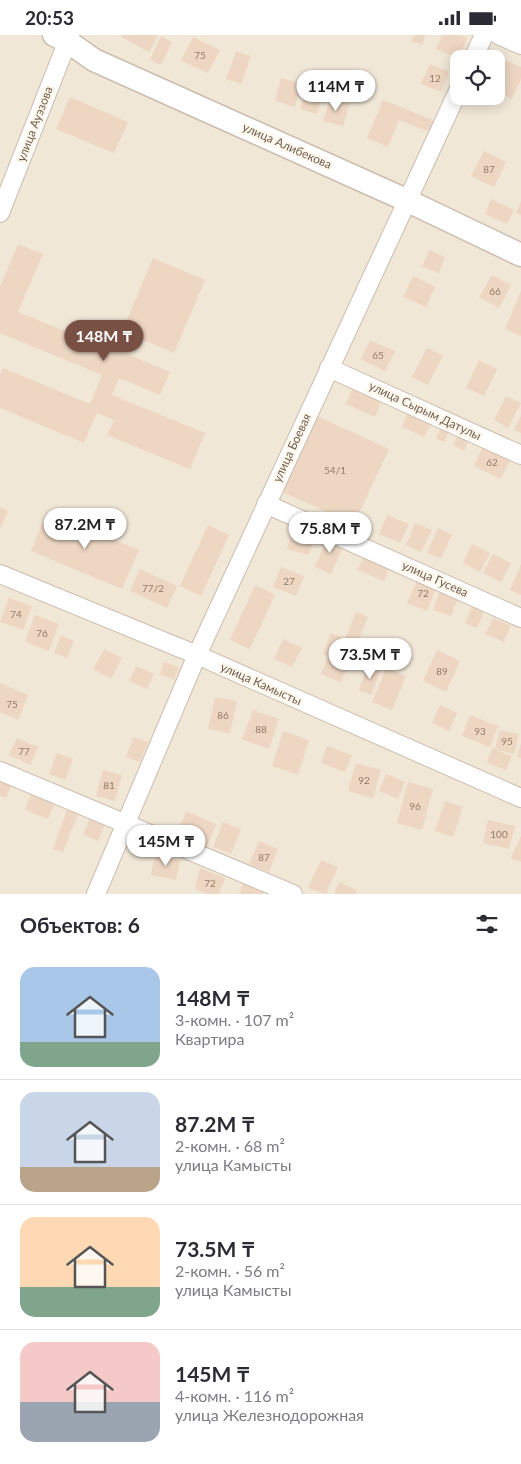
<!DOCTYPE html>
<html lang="ru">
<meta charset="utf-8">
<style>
body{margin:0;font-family:Lato,sans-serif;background:#f7f7f7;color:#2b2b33;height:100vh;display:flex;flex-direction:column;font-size:19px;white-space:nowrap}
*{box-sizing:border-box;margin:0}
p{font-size:16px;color:#7c7c81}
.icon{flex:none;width:28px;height:28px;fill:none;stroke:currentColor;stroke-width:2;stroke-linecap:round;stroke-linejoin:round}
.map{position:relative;height:859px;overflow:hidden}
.details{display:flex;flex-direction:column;background:#fff;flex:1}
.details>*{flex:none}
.controls{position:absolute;left:450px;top:15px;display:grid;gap:10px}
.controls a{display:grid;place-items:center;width:55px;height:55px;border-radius:10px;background:#fff;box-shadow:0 2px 12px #0003;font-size:25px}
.price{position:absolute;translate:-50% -42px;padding:0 11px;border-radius:18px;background:#fff;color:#222;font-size:16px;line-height:32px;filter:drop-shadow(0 1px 2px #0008)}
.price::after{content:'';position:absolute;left:50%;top:30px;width:15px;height:11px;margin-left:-8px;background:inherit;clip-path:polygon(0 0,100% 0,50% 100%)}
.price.active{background:#795044;color:#fff}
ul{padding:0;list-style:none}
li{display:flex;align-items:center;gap:15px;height:125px;padding:0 20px}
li+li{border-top:1px solid #e1e1e2}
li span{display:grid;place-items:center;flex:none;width:140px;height:100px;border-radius:15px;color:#555}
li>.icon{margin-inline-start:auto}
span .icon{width:60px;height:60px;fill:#fffc;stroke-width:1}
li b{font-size:21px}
h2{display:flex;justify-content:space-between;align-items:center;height:60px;padding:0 20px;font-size:21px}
.status{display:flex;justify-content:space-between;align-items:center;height:35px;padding:0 25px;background:#fff;direction:ltr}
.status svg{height:14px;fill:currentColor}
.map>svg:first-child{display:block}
.residential{fill:#f1e7d7;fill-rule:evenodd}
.building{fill:#edd6c2}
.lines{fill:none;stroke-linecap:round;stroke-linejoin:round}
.minor-casing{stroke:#cbbdaf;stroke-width:20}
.tertiary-casing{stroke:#cbbdaf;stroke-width:25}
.minor{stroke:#fff;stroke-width:18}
.tertiary{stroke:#fff;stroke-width:22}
.labels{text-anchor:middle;stroke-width:5;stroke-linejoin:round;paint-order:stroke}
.number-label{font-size:10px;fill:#917c6b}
.street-label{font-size:12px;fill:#725e4e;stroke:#fdf8ee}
</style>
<div class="status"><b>20:53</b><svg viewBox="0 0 49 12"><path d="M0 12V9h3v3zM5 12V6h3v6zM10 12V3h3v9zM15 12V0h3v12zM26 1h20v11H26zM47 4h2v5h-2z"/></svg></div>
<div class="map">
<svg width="521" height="859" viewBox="0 0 521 859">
<rect width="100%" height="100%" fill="#faf4e8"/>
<path class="residential" d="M0,0H521V859H0ZM459,24H496V61H459Z"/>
<g class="building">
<path d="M122,0H158L149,17L121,2Z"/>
<path d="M414,0H426L422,10L411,6Z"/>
<path d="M442,0H461L467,3L458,23L436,14Z"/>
<path d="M161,1L172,7L161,30L150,25Z"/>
<path d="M193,2L220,15L208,38L181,26Z"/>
<path d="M236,16L251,21L241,49L226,44Z"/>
<path d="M505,25L521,32V44L512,64L496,57V45Z"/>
<path d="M430,29L449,37L441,57L421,49Z"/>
<path d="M281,43L301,48L295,72L275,66Z"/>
<path d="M306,55L323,60L317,79L300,74Z"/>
<path d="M70,62L128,87L114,118L56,94Z"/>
<path d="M330,62L350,68L343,91L323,86Z"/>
<path d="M383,65L435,86L430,97L399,85L388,112L367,103Z"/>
<path d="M484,116L506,127L494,152L471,141Z"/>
<path d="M491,164L514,175L507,189L485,179Z"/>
<path d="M521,166V180L516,178Z"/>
<path d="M18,209L43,219L18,277L114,316L153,223L205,245L174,318L134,301L127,319L170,337L160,360L119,343L112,360L205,398L190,434L107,400L114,385L97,378L84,408L0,373V340L3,333L90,369L102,340L0,298V252Z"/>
<path d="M429,215L445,222L439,238L422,232Z"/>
<path d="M492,240L511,250L499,273L479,262Z"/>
<path d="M413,241L435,252L426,272L403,262Z"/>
<path d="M521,256V301L505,294Z"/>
<path d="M370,305L395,316L385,336L361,324Z"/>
<path d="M427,313L443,320L428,350L412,342Z"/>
<path d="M479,325L497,334L484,361L466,353Z"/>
<path d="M353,352L382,364L375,382L346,369Z"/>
<path d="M506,361L521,368L508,393L494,385Z"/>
<path d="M409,374L433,386L424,402L402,392Z"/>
<path d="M521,380V398L514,395Z"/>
<path d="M317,381L389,414L354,489L282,457Z"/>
<path d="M442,389L450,392L445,407L436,404Z"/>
<path d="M458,399L469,404L464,416L453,410Z"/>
<path d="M484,410L511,423L501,444L474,431Z"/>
<path d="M0,472L8,476L0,494Z"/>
<path d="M47,477L139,515L122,554L31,516Z"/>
<path d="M387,480L409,489L400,508L379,499Z"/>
<path d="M415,488L432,495L421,517L406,510Z"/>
<path d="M208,490L229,500L201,561L180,551Z"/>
<path d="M294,491L316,497L309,520L287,514Z"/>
<path d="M438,493L452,500L441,524L427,518Z"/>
<path d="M329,499L345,507L331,539L315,532Z"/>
<path d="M472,509L490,518L480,537L463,528Z"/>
<path d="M365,517L391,528L384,546L358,535Z"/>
<path d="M493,519L511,528L501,547L483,538Z"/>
<path d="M521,529V560L510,555Z"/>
<path d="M281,532L304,541L296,561L273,552Z"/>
<path d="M140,534L177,551L167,573L130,556Z"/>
<path d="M419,540L438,548L427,576L407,568Z"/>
<path d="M255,550L275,560L250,614L230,605Z"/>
<path d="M440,555L459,561L451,581L433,575Z"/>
<path d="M9,563L32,571L23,595L0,587Z"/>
<path d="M475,565L487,570L477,593L465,588Z"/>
<path d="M356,577L368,582L341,647L321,639L328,622L323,619L331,598L345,604Z"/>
<path d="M35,580L59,589L49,616L25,607Z"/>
<path d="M493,583L511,591L504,607L485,599Z"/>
<path d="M61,600L74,606L67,623L54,618Z"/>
<path d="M283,604L302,613L292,632L274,624Z"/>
<path d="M104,614L122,623L111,644L93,634Z"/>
<path d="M437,615L460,626L446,657L423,646Z"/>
<path d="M164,627L179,632L174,645L160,639Z"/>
<path d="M368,630L381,635L371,660L359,655Z"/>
<path d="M136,631L154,639L147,654L129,646Z"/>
<path d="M386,633L406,641L392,675L372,667Z"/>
<path d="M0,648L28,660L18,685L0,677Z"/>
<path d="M215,662L237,666L230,698L208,694Z"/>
<path d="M440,670L457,678L449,696L432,688Z"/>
<path d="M253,675L279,684L269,714L242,704Z"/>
<path d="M470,680L498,691L490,712L462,701Z"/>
<path d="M500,695L519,699L514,719L495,714Z"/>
<path d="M283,696L309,705L298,740L272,731Z"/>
<path d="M134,702L148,707L140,727L126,722Z"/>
<path d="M17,703L38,712L30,730L9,720Z"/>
<path d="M521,708V723L517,722Z"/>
<path d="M327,711L352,720L345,737L321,728Z"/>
<path d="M492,713L512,721L506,735L487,728Z"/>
<path d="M57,718L73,724L65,745L49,739Z"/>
<path d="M356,728L381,735L373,763L348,756Z"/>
<path d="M103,735L122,740L115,766L96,761Z"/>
<path d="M386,739L405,747L398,764L379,756Z"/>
<path d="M0,743L12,748L6,763L0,761Z"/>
<path d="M408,747L433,754L422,795L397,788Z"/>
<path d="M31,759L55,768L48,784L25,775Z"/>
<path d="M445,766L463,772L453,802L435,796Z"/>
<path d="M67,775L78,779L63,817L53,814Z"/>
<path d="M186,776L216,789L206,814L176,802Z"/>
<path d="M90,783L105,789L98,806L83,799Z"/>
<path d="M488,785L515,791L509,814L483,808Z"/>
<path d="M223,787L241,794L231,819L213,812Z"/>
<path d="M521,801V827L511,823Z"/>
<path d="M259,806L278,814L269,837L249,829Z"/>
<path d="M155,820L180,825L176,845L151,840Z"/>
<path d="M321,825L338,832L326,859L308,853Z"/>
<path d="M200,833L225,843L219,859H207L195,854Z"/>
<path d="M244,847L265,855L263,859H239Z"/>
<path d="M339,847L357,855L355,859H334Z"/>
</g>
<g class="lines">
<defs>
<g id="minor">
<path d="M498,0L521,10"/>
<path d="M473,24L484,0"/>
<path d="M0,178L70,0"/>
<path d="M329,333L521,420"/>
<path d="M266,469L521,583"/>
<path d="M0,539L197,620L521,763"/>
<path d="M0,736L293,859"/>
<path d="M96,859L197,620L459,54"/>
</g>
<path id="tertiary" d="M54,0L67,6L94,25L406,165L521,220"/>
</defs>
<use href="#minor" class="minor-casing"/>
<use href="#tertiary" class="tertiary-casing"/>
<use href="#minor" class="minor"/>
<use href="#tertiary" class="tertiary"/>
</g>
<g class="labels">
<g class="number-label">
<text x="200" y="24">75</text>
<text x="435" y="47">12</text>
<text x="489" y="138">87</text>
<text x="495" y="260">66</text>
<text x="378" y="324">65</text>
<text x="492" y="431">62</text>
<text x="335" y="439">54/1</text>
<text x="289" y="550">27</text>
<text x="153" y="557">77/2</text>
<text x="423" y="562">72</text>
<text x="16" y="583">74</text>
<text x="42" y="602">76</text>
<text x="442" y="640">89</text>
<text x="12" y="673">75</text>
<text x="223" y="684">86</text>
<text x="261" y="698">88</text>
<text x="480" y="700">93</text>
<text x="507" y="710">95</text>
<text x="24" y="720">77</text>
<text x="364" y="749">92</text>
<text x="109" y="754">81</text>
<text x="415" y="775">96</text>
<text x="499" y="803">100</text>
<text x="264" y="826">87</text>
<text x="210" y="852">72</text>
</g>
<g class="street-label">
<text transform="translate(35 89) rotate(-69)" y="4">улица Ауэзова</text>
<text transform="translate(287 111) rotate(24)" y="4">улица Алибекова</text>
<text transform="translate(425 376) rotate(25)" y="4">улица Сырым Датулы</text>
<text transform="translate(292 413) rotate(-65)" y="4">улица Боевая</text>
<text transform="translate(435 544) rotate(24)" y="4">улица Гусева</text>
<text transform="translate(261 649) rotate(24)" y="4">улица Камысты</text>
</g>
</g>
</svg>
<div class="controls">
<a><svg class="icon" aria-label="locate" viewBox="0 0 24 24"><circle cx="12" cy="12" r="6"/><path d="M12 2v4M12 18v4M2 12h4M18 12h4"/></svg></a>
</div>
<b class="price" style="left:336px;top:77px">114M ₸</b>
<b class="price active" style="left:104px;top:327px">148M ₸</b>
<b class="price" style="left:85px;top:515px">87.2M ₸</b>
<b class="price" style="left:330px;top:519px">75.8M ₸</b>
<b class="price" style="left:370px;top:645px">73.5M ₸</b>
<b class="price" style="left:166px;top:832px">145M ₸</b>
</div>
<section class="details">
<h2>Объектов: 6<svg class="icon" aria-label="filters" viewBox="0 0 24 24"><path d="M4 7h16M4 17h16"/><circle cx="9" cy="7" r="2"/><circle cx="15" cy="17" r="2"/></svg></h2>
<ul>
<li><span style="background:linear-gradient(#a9c7e8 75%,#7fa58c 0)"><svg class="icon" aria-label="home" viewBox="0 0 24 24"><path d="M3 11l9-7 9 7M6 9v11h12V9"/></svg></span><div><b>148M ₸</b><p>3-комн. · 107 m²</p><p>Квартира</p></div></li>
<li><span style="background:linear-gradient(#c9d6e8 75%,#b9a48a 0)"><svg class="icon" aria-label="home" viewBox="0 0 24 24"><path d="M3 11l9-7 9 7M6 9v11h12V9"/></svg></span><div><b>87.2M ₸</b><p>2-комн. · 68 m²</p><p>улица Камысты</p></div></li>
<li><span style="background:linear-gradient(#ffd9b3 70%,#7fa58c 0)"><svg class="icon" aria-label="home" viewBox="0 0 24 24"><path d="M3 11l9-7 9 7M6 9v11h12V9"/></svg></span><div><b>73.5M ₸</b><p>2-комн. · 56 m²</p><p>улица Камысты</p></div></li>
<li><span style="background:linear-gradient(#f6c9c9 60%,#9aa5b1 0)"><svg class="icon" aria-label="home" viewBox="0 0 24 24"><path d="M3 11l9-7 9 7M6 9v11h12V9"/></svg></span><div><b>145M ₸</b><p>4-комн. · 116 m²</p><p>улица Железнодорожная</p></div></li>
</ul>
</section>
